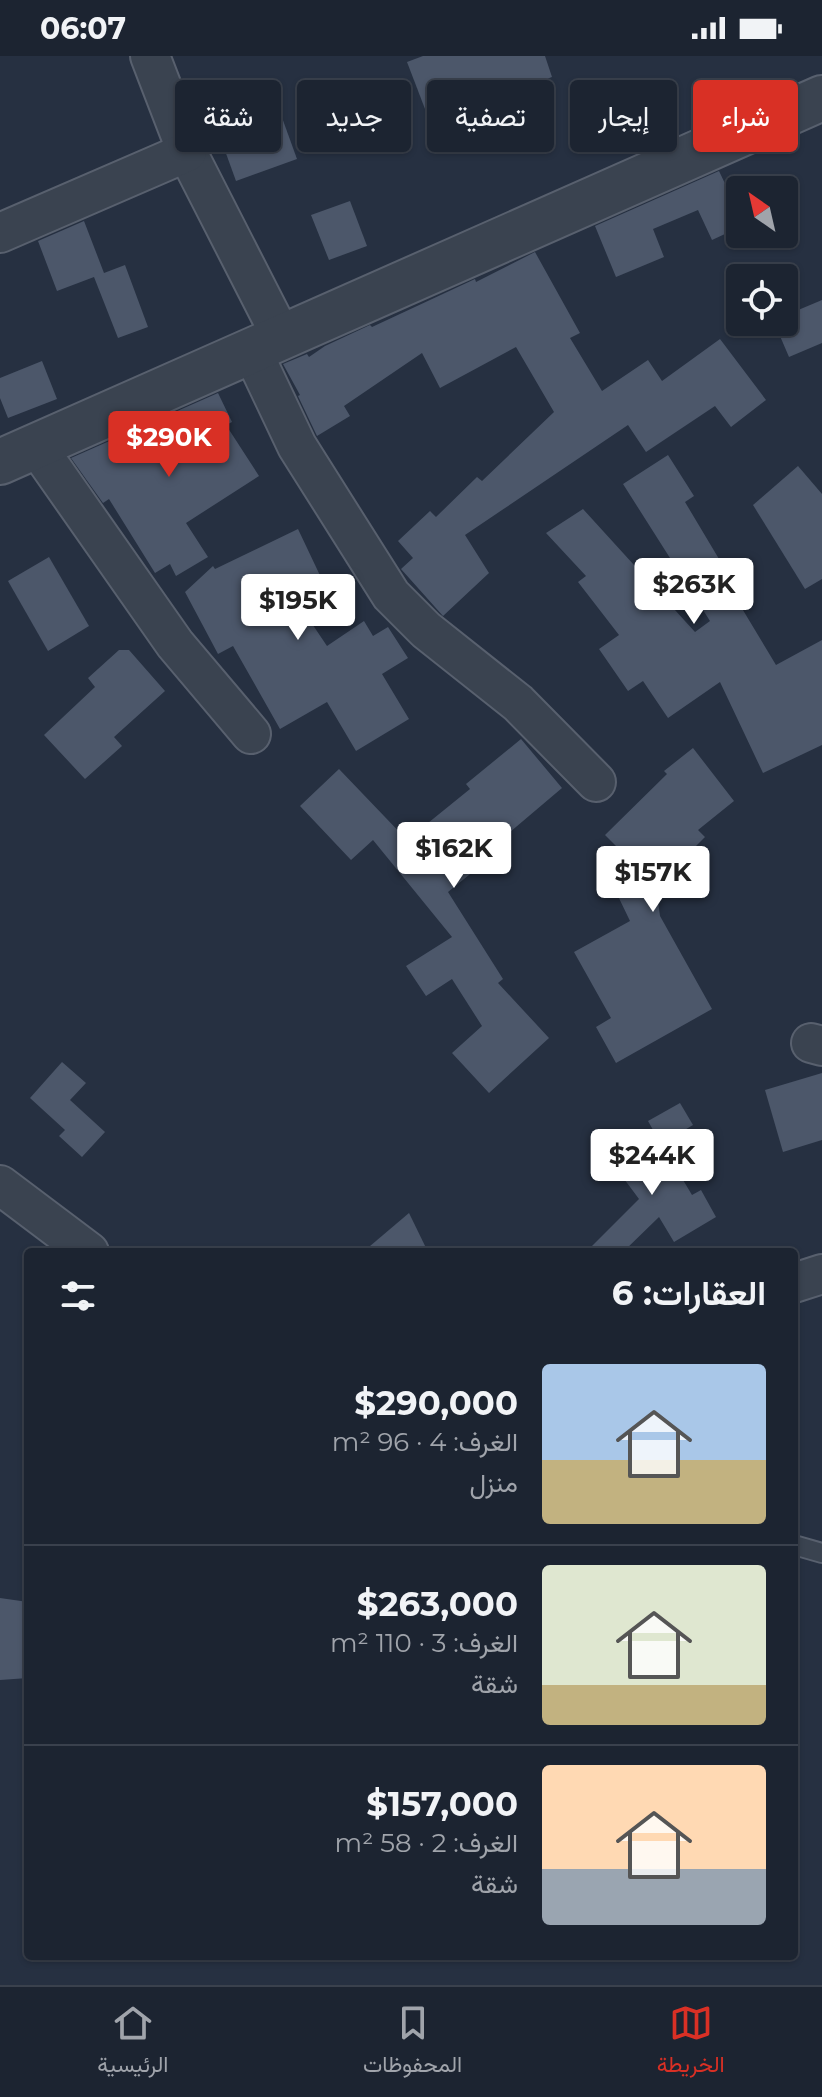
<!DOCTYPE html>
<html lang="ar">
<meta charset="utf-8">
<style>
body{margin:0;font-family:Montserrat,Vazirmatn,sans-serif;background:#252c39;color:#f1f3f6;direction:rtl;height:100vh;display:flex;flex-direction:column;font-size:30px;white-space:nowrap}
*{box-sizing:border-box;margin:0}
p{font-size:26px;color:#a0a4ab}
.icon{flex:none;width:44px;height:44px;fill:none;stroke:currentColor;stroke-width:2;stroke-linecap:round;stroke-linejoin:round}
.map{position:relative;flex:1;overflow:hidden;direction:ltr}
.details{position:absolute;left:24px;top:1192px;width:774px;height:712px;display:flex;flex-direction:column;background:#1c2431;border-radius:8px;box-shadow:0 2px 6px #0004,0 0 0 2px #3a414d;direction:rtl}
.details>*{flex:none}
.top-card{position:absolute;left:24px;top:24px;width:774px;height:72px;direction:rtl;display:flex;gap:16px}
.needle{width:52px;rotate:326deg}
.tools{position:absolute;left:726px;top:120px;display:grid;gap:16px}
.tools a{display:grid;place-items:center;width:72px;height:72px;border-radius:8px;background:#1c2431;box-shadow:0 2px 6px #0004,0 0 0 2px #3a414d;font-size:40px}
.price{position:absolute;translate:-50% -68px;padding:0 18px;border-radius:8px;background:#fff;color:#222;font-size:26px;line-height:52px;filter:drop-shadow(0 2px 4px #0008)}
.price::after{content:'';position:absolute;left:50%;top:48px;width:24px;height:18px;margin-left:-12px;background:inherit;clip-path:polygon(0 0,100% 0,50% 100%)}
.price.selected{background:#d93025;color:#fff}
ul{padding:0;list-style:none}
li{display:flex;align-items:center;gap:24px;height:200px;padding:0 32px}
li+li{border-top:2px solid #3a414d}
li span{display:grid;place-items:center;flex:none;width:224px;height:160px;border-radius:8px;color:#555}
li>.icon{margin-inline-start:auto}
span .icon{width:96px;height:96px;fill:#fffc;stroke-width:1}
li b{font-size:34px}
h2{display:flex;justify-content:space-between;align-items:center;height:96px;padding:0 32px;font-size:34px}
.tag{padding:0 28px;border-radius:8px;background:#1c2431;box-shadow:0 2px 6px #0004,0 0 0 2px #3a414d;font-size:28px;line-height:72px}
.tag.selected{background:#d93025;color:#fff}
.status{display:flex;justify-content:space-between;align-items:center;height:56px;padding:0 40px;background:#1c2431;direction:ltr}
.status svg{height:22px;fill:currentColor}
.tab-bar{display:flex;justify-content:space-around;align-items:center;height:112px;border-top:2px solid #3a414d;background:#1c2431;font-size:22px;color:#a0a4ab}
.tab-bar a{display:grid;justify-items:center;gap:4px}
.tab-bar .selected{color:#d93025}
.map>svg:first-child{display:block}
.building{fill:#4c576a}
.lines{fill:none;stroke-linecap:round;stroke-linejoin:round}
.service-casing{stroke:#58606e;stroke-width:22}
.minor-casing{stroke:#58606e;stroke-width:42}
.tertiary-casing{stroke:#58606e;stroke-width:48}
.service{stroke:#3a4350;stroke-width:18}
.minor{stroke:#3a4350;stroke-width:38}
.tertiary{stroke:#3a4350;stroke-width:44}
</style>
<div class="status"><b>06:07</b><svg viewBox="0 0 49 12"><path d="M0 12V9h3v3zM5 12V6h3v6zM10 12V3h3v9zM15 12V0h3v12zM26 1h20v11H26zM47 4h2v5h-2z"/></svg></div>
<div class="map">
<svg width="822" height="1929" viewBox="0 0 822 1929">
<rect width="100%" height="100%" fill="#263041"/>
<g class="building">
<path d="M423,0H545L552,21L430,66L407,6Z"/>
<path d="M272,34L297,103L236,125L211,56Z"/>
<path d="M371,44L382,69L345,85L334,60Z"/>
<path d="M719,115L740,159V171L712,184L698,154L653,173L664,201L616,221L595,170Z"/>
<path d="M350,145L367,190L329,204L311,159Z"/>
<path d="M84,165L104,217L125,209L148,271L118,282L94,221L57,235L38,185Z"/>
<path d="M535,196L580,277L570,282L602,335L648,304L662,325L720,283L766,344L731,371L715,350L646,396L628,369L465,479L489,517L443,560L401,513L413,502L398,485L430,455L436,461L477,421L482,425L554,356L516,291L440,332L422,297L344,350L350,360L317,380L298,340L300,339L283,308L307,298L309,301L325,290L370,269L372,271L475,223L476,226Z"/>
<path d="M822,244V287L789,301L774,266H784V260Z"/>
<path d="M42,305L57,343L8,362L0,342V322Z"/>
<path d="M218,337L232,366L226,369L259,420L186,467L208,501L176,520L170,508L155,517L109,443L103,447L71,402Z"/>
<path d="M668,399L694,440L685,446L722,508L717,511L776,609L822,584V689L763,717L720,626L668,662L643,625L628,635L599,593L619,579L578,526L586,520L546,477L583,453L695,576L710,565L623,428Z"/>
<path d="M798,410L822,438V523L805,533L753,449Z"/>
<path d="M298,473L325,530L296,544L327,590L364,565L373,580L388,571L408,602L382,618L409,663L356,695L327,646L280,673L233,590L218,598L185,536L213,510L215,513Z"/>
<path d="M49,501L89,570L48,595L8,525Z"/>
<path d="M119,594H129L165,635L114,681L122,690L85,723L44,679L95,631L88,622Z"/>
<path d="M521,683L562,732L491,792L496,797L448,836L503,923L498,927L549,982L489,1037L452,997L482,970L452,923L426,940L406,910L452,881L373,784L351,804L300,750L339,713L407,784L470,733L466,728Z"/>
<path d="M693,692L734,745L698,774L705,781L656,830L660,860L712,953L616,1007L596,971L611,962L574,896L630,865L617,838L649,823L605,779L667,718L664,715Z"/>
<path d="M62,1006L86,1027L70,1044L105,1076L82,1101L59,1080L65,1074L30,1042Z"/>
<path d="M822,1017V1084L783,1096L765,1034Z"/>
<path d="M680,1047L693,1069L661,1088L648,1065Z"/>
<path d="M634,1075L659,1102L667,1097L692,1139L701,1134L716,1161L674,1186L659,1161L623,1196H586L639,1143L604,1096Z"/>
<path d="M409,1157L428,1196H363Z"/>
<path d="M0,1542L28,1546V1622L0,1624Z"/>
</g>
<g class="lines">
<defs>
<path id="service" d="M794,1489L822,1497"/>
<g id="minor">
<path d="M150,0L187,96L281,280"/>
<path d="M0,177L187,96"/>
<path d="M251,293L297,390L391,539L426,574L518,647L596,726"/>
<path d="M37,391L175,588L251,678"/>
<path d="M811,987L822,990"/>
<path d="M0,1129L89,1196"/>
<path d="M794,1227L822,1218"/>
</g>
<path id="tertiary" d="M0,406L822,42"/>
</defs>
<use href="#service" class="service-casing"/>
<use href="#minor" class="minor-casing"/>
<use href="#tertiary" class="tertiary-casing"/>
<use href="#service" class="service"/>
<use href="#minor" class="minor"/>
<use href="#tertiary" class="tertiary"/>
</g>
</svg>
<div class="tools">
<a><svg class="needle" viewBox="-14 -14 28 28"><path d="M0-13l5 13h-10z" fill="#e53935"/><path d="M0 13l5-13h-10z" fill="#a0a4ab"/></svg></a>
<a><svg class="icon" aria-label="locate" viewBox="0 0 24 24"><circle cx="12" cy="12" r="6"/><path d="M12 2v4M12 18v4M2 12h4M18 12h4"/></svg></a>
</div>
<b class="price selected" style="left:169px;top:423px">$290K</b>
<b class="price" style="left:694px;top:570px">$263K</b>
<b class="price" style="left:298px;top:586px">$195K</b>
<b class="price" style="left:454px;top:834px">$162K</b>
<b class="price" style="left:653px;top:858px">$157K</b>
<b class="price" style="left:652px;top:1141px">$244K</b>
<div class="top-card">
<a class="tag selected">شراء</a>
<a class="tag">إيجار</a>
<a class="tag">تصفية</a>
<a class="tag">جديد</a>
<a class="tag">شقة</a>
</div>
<section class="details">
<h2>العقارات: 6<svg class="icon" aria-label="filters" viewBox="0 0 24 24"><path d="M4 7h16M4 17h16"/><circle cx="9" cy="7" r="2"/><circle cx="15" cy="17" r="2"/></svg></h2>
<ul>
<li><span style="background:linear-gradient(#a9c7e8 60%,#c2b280 0)"><svg class="icon" aria-label="home" viewBox="0 0 24 24"><path d="M3 11l9-7 9 7M6 9v11h12V9"/></svg></span><div><b>$290,000</b><p>الغرف: 4 · 96 m²</p><p>منزل</p></div></li>
<li><span style="background:linear-gradient(#dfe7d0 75%,#c2b280 0)"><svg class="icon" aria-label="home" viewBox="0 0 24 24"><path d="M3 11l9-7 9 7M6 9v11h12V9"/></svg></span><div><b>$263,000</b><p>الغرف: 3 · 110 m²</p><p>شقة</p></div></li>
<li><span style="background:linear-gradient(#ffd9b3 65%,#9aa5b1 0)"><svg class="icon" aria-label="home" viewBox="0 0 24 24"><path d="M3 11l9-7 9 7M6 9v11h12V9"/></svg></span><div><b>$157,000</b><p>الغرف: 2 · 58 m²</p><p>شقة</p></div></li>
</ul>
</section>
</div>
<nav class="tab-bar">
<a class="selected"><svg class="icon" aria-label="map" viewBox="0 0 24 24"><path d="M3 6l6-2 6 2 6-2v14l-6 2-6-2-6 2zM9 4v14M15 6v14"/></svg>الخريطة</a>
<a><svg class="icon" aria-label="saved" viewBox="0 0 24 24"><path d="M7 4h10v16l-5-4-5 4z"/></svg>المحفوظات</a>
<a><svg class="icon" aria-label="home" viewBox="0 0 24 24"><path d="M3 11l9-7 9 7M6 9v11h12V9"/></svg>الرئيسية</a>
</nav>
